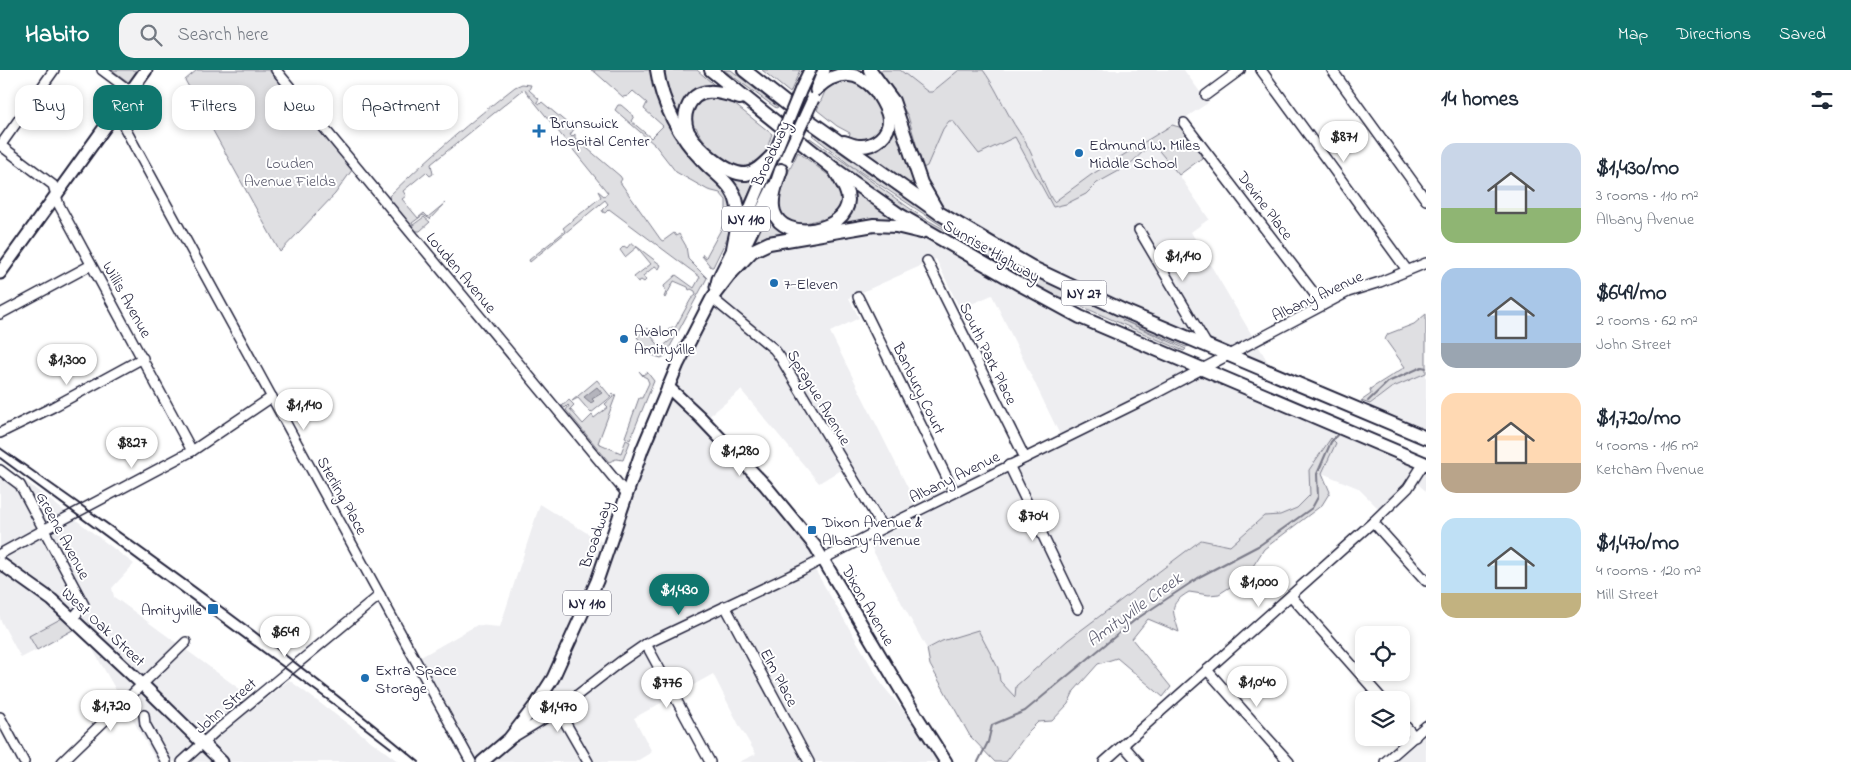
<!DOCTYPE html>
<meta charset="utf-8">
<style>
body{margin:0;font-family:"Indie Flower",sans-serif;background:#f2f2f3;color:#1f2937;height:100vh;display:flex;flex-direction:column;font-size:19px;white-space:nowrap}
*{box-sizing:border-box;margin:0}
p{font-size:16px;color:#747a83}
.icon{flex:none;width:28px;height:28px;fill:none;stroke:currentColor;stroke-width:2;stroke-linecap:round;stroke-linejoin:round}
.map{position:relative;flex:1;overflow:hidden}
.panel{display:flex;flex-direction:column;background:#fff;width:425px}
.panel>*{flex:none}
.guide{position:absolute;left:15px;top:15px;width:475px;height:45px;display:flex;gap:10px}
.tools{position:absolute;left:1355px;top:556px;display:grid;gap:10px}
.tools a{display:grid;place-items:center;width:55px;height:55px;border-radius:10px;background:#fff;box-shadow:0 2px 8px #0003;font-size:25px}
.price{position:absolute;translate:-50% -42px;padding:0 11px;border-radius:18px;background:#fff;color:#222;font-size:16px;line-height:32px;filter:drop-shadow(0 1px 2px #0008)}
.price::after{content:'';position:absolute;left:50%;top:30px;width:15px;height:11px;margin-left:-8px;background:inherit;clip-path:polygon(0 0,100% 0,50% 100%)}
.price.current{background:#0f766e;color:#fff}
ul{padding:0;list-style:none}
li{display:flex;align-items:center;gap:15px;height:125px;padding:0 15px}
li span{display:grid;place-items:center;flex:none;width:140px;height:100px;border-radius:15px;color:#555}
li>.icon{margin-inline-start:auto}
span .icon{width:60px;height:60px;fill:#fffc;stroke-width:1}
li b{font-size:21px}
h2{display:flex;justify-content:space-between;align-items:center;height:60px;padding:0 15px;font-size:21px}
.tag{padding:0 18px;border-radius:15px;background:#fff;box-shadow:0 2px 8px #0003;font-size:18px;line-height:45px}
.tag.current{background:#0f766e;color:#fff}
header{display:flex;align-items:center;gap:30px;box-sizing:border-box;height:70px;padding:0 25px;background:#0f766e;color:#fff}
header strong{font-size:24px}
nav{display:flex;gap:28px;margin-inline-start:auto;font-size:18px}
.search{width:350px;height:45px;background:#f2f2f3;display:flex;align-items:center;gap:12px;box-sizing:border-box;padding:0 18px;border-radius:15px;color:#747a83;font-size:19px}
main{display:flex;flex:1;min-height:0}
.map>svg:first-child{display:block}
.built{fill:#eeeef1;fill-rule:evenodd}
.green{fill:#dfdfe2;stroke:#80808e}
.water{fill:#b4b4bc;stroke:#7a7a88}
.lines{fill:none;stroke-linecap:round;stroke-linejoin:round}
.stream{stroke:#7a7a88;stroke-width:2}
.minor-casing{stroke:#22223b;stroke-width:12}
.major-casing{stroke:#22223b;stroke-width:15}
.highway-casing{stroke:#22223b;stroke-width:16}
.minor{stroke:#fff;stroke-width:9}
.major{stroke:#fff;stroke-width:11}
.highway{stroke:#fff;stroke-width:12}
.rail{stroke:#22223b;stroke-width:2}
.major-bridge-casing{stroke:#22223b;stroke-width:15;stroke-linecap:butt}
.major-bridge{stroke:#fff;stroke-width:11}
.poi-dot{fill:#1f6fb2;stroke:#fff;stroke-width:2}
.labels{text-anchor:middle;stroke-width:4;stroke-linejoin:round;paint-order:stroke}
.shield{fill:#fff;stroke:#646476;stroke-width:1}
.shield-label{font-size:15px;font-weight:bold;fill:#22223b}
.poi-label{font-size:16px;fill:#22223b;stroke:#fff;text-anchor:start}
.street-label{font-size:16px;fill:#22223b;stroke:#fff}
.park-label{font-size:16px;fill:#5b5b6d;stroke:#fff}
.water-label{font-size:18px;font-style:italic;fill:#5c5c6f;stroke:#fff}
</style>
<header>
<strong>Habito</strong>
<div class="search"><svg class="icon" aria-label="search" viewBox="0 0 24 24"><circle cx="10" cy="10" r="6"/><path d="M15 15l6 6"/></svg>Search here</div>
<nav><a>Map</a><a>Directions</a><a>Saved</a></nav>
</header>
<main>
<div class="map">
<svg width="1426" height="692" viewBox="0 0 1426 692">
<rect width="100%" height="100%" fill="#fff"/>
<filter id="ink" filterUnits="userSpaceOnUse"><feTurbulence type="fractalNoise" baseFrequency=".02" numOctaves="2"/><feDisplacementMap in="SourceGraphic" scale="10" xChannelSelector="R" yChannelSelector="G"/><feConvolveMatrix kernelMatrix="1 2 1 2 8 2 1 2 1" color-interpolation-filters="sRGB"/></filter>
<g filter="url(#ink)">
<g class="built">
<path d="M900,0H959L932,22H928Z"/>
<path d="M982,0H1184L1208,33L1054,133Z"/>
<path d="M949,51H953L979,84L1011,67H1016L1053,137H1056L1086,124L1097,113L1128,96L1148,77L1155,75L1179,105L1209,149L1191,162L1269,294L1074,212L940,138L928,122L921,96H927L943,59Z"/>
<path d="M878,159L924,167L1029,228L1140,277L1426,399V421L1412,409L1381,441L1358,418L1322,403L1336,373L1310,400V425L1298,438L1280,445L1264,446L1230,476L1200,470L1015,627L1000,611L998,598L942,571L927,579L867,470L881,463L842,399L819,413L741,320L707,348L825,486L811,493L883,616L947,692H739L756,684L740,657L713,604L634,648L652,682L635,692H470L419,588L477,555L500,557L540,434L613,479L675,313L717,228L761,180ZM936,189L960,239L992,225L1060,365L915,432L830,262L859,248L849,228Z"/>
<path d="M1426,303V363L1367,338L1391,318Z"/>
<path d="M0,392L134,494L112,518L114,527L260,634L289,610L399,692H157L92,578L77,559L21,588L0,549Z"/>
<path d="M1426,652V692H1381Z"/>
</g>
<g class="green">
<path d="M112,0H141L131,14Z"/>
<path d="M197,0H269L352,100L335,124L280,182L185,10Z"/>
<path d="M591,0H655L664,35L728,124L734,146L731,160L713,197H711L702,186L703,184L706,188L707,185L730,143L726,140V130L720,123L708,120L676,102L655,75L615,40L618,35H621L634,46L631,51L651,68L663,56L644,39L647,33L633,21L628,26L623,27L595,2Z"/>
<path d="M662,0H697L719,19L709,18L682,49L677,50Z"/>
<path d="M724,0H731L778,37L776,38Z"/>
<path d="M762,0H800L790,23Z"/>
<path d="M880,0H900L928,22H932L959,0H983C994,15 1001,31 1010,47C1015,57 1023,66 1028,77C1033,86 1049,128 1054,132L1091,105L1172,55L1183,58L1197,77L1202,88L1179,105L1155,76L1148,77L1128,96L1097,113L1086,124L1066,134L1053,137L1015,67L979,84L953,51H949L943,59L927,96L923,98L908,46Z"/>
<path d="M834,9L867,14L885,44L883,59L870,72L857,70L849,66L850,63L837,56L817,40L826,19Z"/>
<path d="M522,14L531,15L529,20L539,29L537,32L540,34L542,32L574,59L570,65L572,67L575,64V68L620,106L622,109L620,112L661,170L663,171L674,163L676,166L679,164L686,176L688,189L707,208L665,286L661,288L652,285L637,267L648,258L654,266L652,267L661,278L673,268L667,261L672,257L675,258L691,229L696,225L695,221L691,219L689,220L688,217L674,211L665,228L664,227L666,222L664,216L676,205L694,218L700,207L609,139L605,143L603,142L602,140L608,134L605,130L530,192L529,190L565,161L563,158L601,127L598,121L604,126L608,123L524,19L431,94L433,104L430,106L426,102L403,121L406,126L402,129L418,148L424,143L428,147L445,133L430,149L423,145L412,153L413,155L424,147L430,152L420,161H414L388,129L390,128L389,126C429,87 471,51 515,17Z"/>
<path d="M705,25L729,30L772,64C769,71 767,83 761,89C739,111 705,77 696,57L692,58C687,40 692,37 705,25Z"/>
<path d="M895,52L916,114L915,115L911,112L909,114L861,81Z"/>
<path d="M815,64C886,117 959,165 1038,207C1087,233 1138,254 1189,276L1186,277L1122,250L1186,279L1184,281L1044,220L1003,199L927,154L848,101L808,70L810,68L922,147L960,168L850,95L812,65Z"/>
<path d="M798,82L836,111L843,130L838,143L823,152L822,149C815,150 806,154 799,153C759,149 790,101 798,82Z"/>
<path d="M726,102L758,105L742,138Z"/>
<path d="M850,119L903,153L843,157L841,150Z"/>
<path d="M770,139L796,164H786L785,167L754,174Z"/>
<path d="M631,173H632L661,195L659,199L655,196L643,206L646,210L644,212L641,210L638,212L634,207L651,194L637,177L625,187L620,180L624,176L627,178Z"/>
<path d="M1426,244V303L1391,318L1370,334L1361,331L1371,324L1370,319L1405,297L1385,269L1388,264L1414,254Z"/>
<path d="M639,301L643,305L647,302L654,311L630,370L625,367L639,328H642L649,313L647,308L643,306Z"/>
<path d="M597,310L611,327L591,343L578,328L572,331Z"/>
<path d="M612,324L616,325L598,373L621,383L626,370L630,372L623,390L616,389L609,392L566,340L569,336L568,335L565,338L562,336L569,330L574,335L570,339L583,354L592,345L594,348L608,337L605,334L613,327Z"/>
<path d="M1331,368L1336,373L1322,403L1330,422L1322,435L1264,479L1246,507L1219,524L1209,525L1189,522C1167,535 1173,540 1179,562L1148,549L1132,569L1171,617L1163,627L1117,588L1098,594L1074,621L1068,634L1052,651L1038,652L1029,661L1006,692H995L970,666L930,595L927,579L942,571L978,560L998,598L1000,611L1015,627L1016,616L1068,570L1201,470L1230,476L1264,446L1280,445L1297,438L1310,425L1309,400Z"/>
<path d="M64,547L76,558L37,580L29,566Z"/>
</g>
<path class="water" d="M597,317L602,323L592,329L594,331L591,333L584,327Z"/>
<g class="lines">
<g class="stream">
<path d="M1368,331L1388,312L1422,297L1426,298"/>
<path d="M978,692L988,672L992,655L1025,641L1135,550L1201,506L1260,475L1312,438L1318,427L1317,404L1331,372L1337,365"/>
</g>
<defs>
<g id="minor">
<path d="M102,0L130,21"/>
<path d="M276,0L626,423"/>
<path d="M1261,0L1407,200"/>
<path d="M1332,0L1426,130"/>
<path d="M1206,25L1240,0"/>
<path d="M116,42L471,692"/>
<path d="M1184,53L1323,235"/>
<path d="M0,75L53,115L59,135L192,381"/>
<path d="M0,76L54,0"/>
<path d="M1139,160L1207,275"/>
<path d="M927,191L1025,388"/>
<path d="M858,227L954,422"/>
<path d="M712,228L774,279L780,287L883,458"/>
<path d="M0,244L91,195"/>
<path d="M0,363L53,337L143,288"/>
<path d="M1009,395L1078,539"/>
<path d="M0,400L20,415L84,535L73,548"/>
<path d="M1373,452L1426,511"/>
<path d="M0,484L49,457L192,381L272,327"/>
<path d="M1291,526L1383,630"/>
<path d="M725,536L809,692"/>
<path d="M646,574L710,692"/>
<path d="M1207,600L1289,692"/>
<path d="M544,624L558,640L588,692"/>
<path d="M144,645L145,654L166,692"/>
<path d="M0,647L24,692"/>
<path d="M1401,651L1415,667"/>
<path d="M512,668L558,640L620,592L646,574L802,500L883,458L1149,327L1348,222L1380,212L1426,193"/>
<path d="M1123,675L1138,692"/>
<path d="M62,692L186,572"/>
<path d="M182,692L216,661L380,525"/>
<path d="M1104,692L1373,452L1408,418L1424,393"/>
<path d="M1385,692L1426,656"/>
</g>
<g id="major">
<path d="M801,19L810,0"/>
<path d="M816,20L824,0"/>
<path d="M0,203L146,0"/>
<path d="M716,217L718,209L733,179L773,85"/>
<path d="M668,317L700,347L765,415L815,476L909,634L946,692"/>
<path d="M0,493L52,530L143,615L222,692"/>
<path d="M482,692L509,669L537,633L553,608L597,511L642,380L678,294L712,228L732,202L773,117"/>
</g>
<g id="highway">
<path d="M657,0C662,34 679,67 704,92C716,105 733,114 737,133C741,148 735,165 733,179"/>
<path d="M711,0L833,98L898,144L1023,216L1080,247L1426,394"/>
<path d="M744,0L797,42L939,143L1035,199L1122,240L1426,368"/>
<path d="M870,0L893,31L921,113L936,139"/>
<path d="M817,18C837,0 858,0 876,21C881,29 888,39 889,49C890,65 874,77 859,76C854,76 848,73 844,72"/>
<path d="M740,28C721,22 696,14 687,39C684,47 685,55 688,62C697,78 727,105 746,104C758,102 766,91 774,84"/>
<path d="M781,100C777,113 770,129 774,142C783,173 847,162 848,130C848,120 841,111 836,102"/>
<path d="M732,202L752,181L769,173L874,155L896,156L921,162"/>
</g>
</defs>
<use href="#minor" class="minor-casing"/>
<use href="#major" class="major-casing"/>
<use href="#highway" class="highway-casing"/>
<use href="#minor" class="minor"/>
<use href="#major" class="major"/>
<use href="#highway" class="highway"/>
<g class="rail">
<path d="M0,378C143,478 285,580 419,692"/>
<path d="M0,388L335,635L391,678"/>
</g>
<defs>
<g id="major-bridge">
<path d="M776,80L801,19"/>
<path d="M786,88L813,29"/>
</g>
</defs>
<use href="#major-bridge" class="major-bridge-casing"/>
<use href="#major-bridge" class="major-bridge"/>
</g>
</g>
<g class="poi-dot">
<path d="M536.5 53.5h5v5h5v5h-5v5h-5v-5h-5v-5h5z"/>
<circle cx="1079" cy="83" r="5"/>
<circle cx="774" cy="213" r="5"/>
<circle cx="624" cy="269" r="5"/>
<rect x="807" y="455" width="10" height="10" rx="2.5"/>
<rect x="207" y="533" width="12" height="12" rx="2.5"/>
<circle cx="365" cy="608" r="5"/>
</g>
<g class="labels">
<g class="shield">
<rect x="722" y="136.5" width="48" height="25" rx="4"/>
<rect x="1061.5" y="210.5" width="45" height="25" rx="4"/>
<rect x="563" y="520.5" width="48" height="25" rx="4"/>
</g>
<g class="shield-label">
<text x="746" y="154">NY 110</text>
<text x="1084" y="228">NY 27</text>
<text x="587" y="538">NY 110</text>
</g>
<g class="poi-label">
<text x="550" y="58">Brunswick<tspan x="550" dy="18">Hospital Center</tspan></text>
<text x="1089" y="80">Edmund W. Miles<tspan x="1089" dy="18">Middle School</tspan></text>
<text x="784" y="219">7-Eleven</text>
<text x="634" y="266">Avalon<tspan x="634" dy="18">Amityville</tspan></text>
<text x="822" y="457">Dixon Avenue &amp;<tspan x="822" dy="18">Albany Avenue</tspan></text>
<text x="202" y="545" text-anchor="end">Amityville</text>
<text x="375" y="605">Extra Space<tspan x="375" dy="18">Storage</tspan></text>
</g>
<g class="street-label">
<text transform="translate(770 83) rotate(-65)" y="6">Broadway</text>
<text transform="translate(1266 135) rotate(53)" y="6">Devine Place</text>
<text transform="translate(992 180) rotate(30)" y="6">Sunrise Highway</text>
<text transform="translate(462 202) rotate(50)" y="6">Louden Avenue</text>
<text transform="translate(1317 225) rotate(-25)" y="6">Albany Avenue</text>
<text transform="translate(128 229) rotate(61)" y="6">Willis Avenue</text>
<text transform="translate(989 283) rotate(64)" y="6">South Park Place</text>
<text transform="translate(920 318) rotate(64)" y="6">Banbury Court</text>
<text transform="translate(820 327) rotate(59)" y="6">Sprague Avenue</text>
<text transform="translate(954 406) rotate(-26)" y="6">Albany Avenue</text>
<text transform="translate(343 425) rotate(61)" y="6">Sterling Place</text>
<text transform="translate(595 464) rotate(-71)" y="6">Broadway</text>
<text transform="translate(64 465) rotate(62)" y="6">Greene Avenue</text>
<text transform="translate(869 535) rotate(60)" y="6">Dixon Avenue</text>
<text transform="translate(104 556) rotate(43)" y="6">West Oak Street</text>
<text transform="translate(780 607) rotate(62)" y="6">Elm Place</text>
<text transform="translate(225 635) rotate(-41)" y="6">John Street</text>
</g>
<g class="park-label">
<text x="290" y="98">Louden<tspan x="290" dy="18">Avenue Fields</tspan></text>
</g>
<g class="water-label">
<text transform="translate(1134 539) rotate(-36)" y="6">Amityville Creek</text>
</g>
</g>
</svg>
<div class="tools">
<a><svg class="icon" aria-label="locate" viewBox="0 0 24 24"><circle cx="12" cy="12" r="6"/><path d="M12 2v4M12 18v4M2 12h4M18 12h4"/></svg></a>
<a><svg class="icon" aria-label="layers" viewBox="0 0 24 24"><path d="M12 4l9 5-9 5-9-5zM3 14l9 5 9-5"/></svg></a>
</div>
<b class="price" style="left:1344px;top:93px">$871</b>
<b class="price" style="left:1183px;top:212px">$1,140</b>
<b class="price" style="left:67px;top:316px">$1,300</b>
<b class="price" style="left:304px;top:361px">$1,140</b>
<b class="price" style="left:132px;top:399px">$827</b>
<b class="price" style="left:740px;top:407px">$1,280</b>
<b class="price" style="left:1033px;top:472px">$704</b>
<b class="price" style="left:1259px;top:538px">$1,000</b>
<b class="price current" style="left:679px;top:546px">$1,430</b>
<b class="price" style="left:285px;top:588px">$649</b>
<b class="price" style="left:1257px;top:638px">$1,040</b>
<b class="price" style="left:667px;top:639px">$776</b>
<b class="price" style="left:111px;top:662px">$1,720</b>
<b class="price" style="left:558px;top:663px">$1,470</b>
<div class="guide">
<a class="tag">Buy</a>
<a class="tag current">Rent</a>
<a class="tag">Filters</a>
<a class="tag">New</a>
<a class="tag">Apartment</a>
</div>
</div>
<section class="panel">
<h2>14 homes<svg class="icon" aria-label="filters" viewBox="0 0 24 24"><path d="M4 7h16M4 17h16"/><circle cx="9" cy="7" r="2"/><circle cx="15" cy="17" r="2"/></svg></h2>
<ul>
<li><span style="background:linear-gradient(#c9d6e8 65%,#8fb573 0)"><svg class="icon" aria-label="home" viewBox="0 0 24 24"><path d="M3 11l9-7 9 7M6 9v11h12V9"/></svg></span><div><b>$1,430/mo</b><p>3 rooms · 110 m²</p><p>Albany Avenue</p></div></li>
<li><span style="background:linear-gradient(#a9c7e8 75%,#9aa5b1 0)"><svg class="icon" aria-label="home" viewBox="0 0 24 24"><path d="M3 11l9-7 9 7M6 9v11h12V9"/></svg></span><div><b>$649/mo</b><p>2 rooms · 62 m²</p><p>John Street</p></div></li>
<li><span style="background:linear-gradient(#ffd9b3 70%,#b9a48a 0)"><svg class="icon" aria-label="home" viewBox="0 0 24 24"><path d="M3 11l9-7 9 7M6 9v11h12V9"/></svg></span><div><b>$1,720/mo</b><p>4 rooms · 116 m²</p><p>Ketcham Avenue</p></div></li>
<li><span style="background:linear-gradient(#bfe0f5 75%,#c2b280 0)"><svg class="icon" aria-label="home" viewBox="0 0 24 24"><path d="M3 11l9-7 9 7M6 9v11h12V9"/></svg></span><div><b>$1,470/mo</b><p>4 rooms · 120 m²</p><p>Mill Street</p></div></li>
</ul>
</section>
</main>
